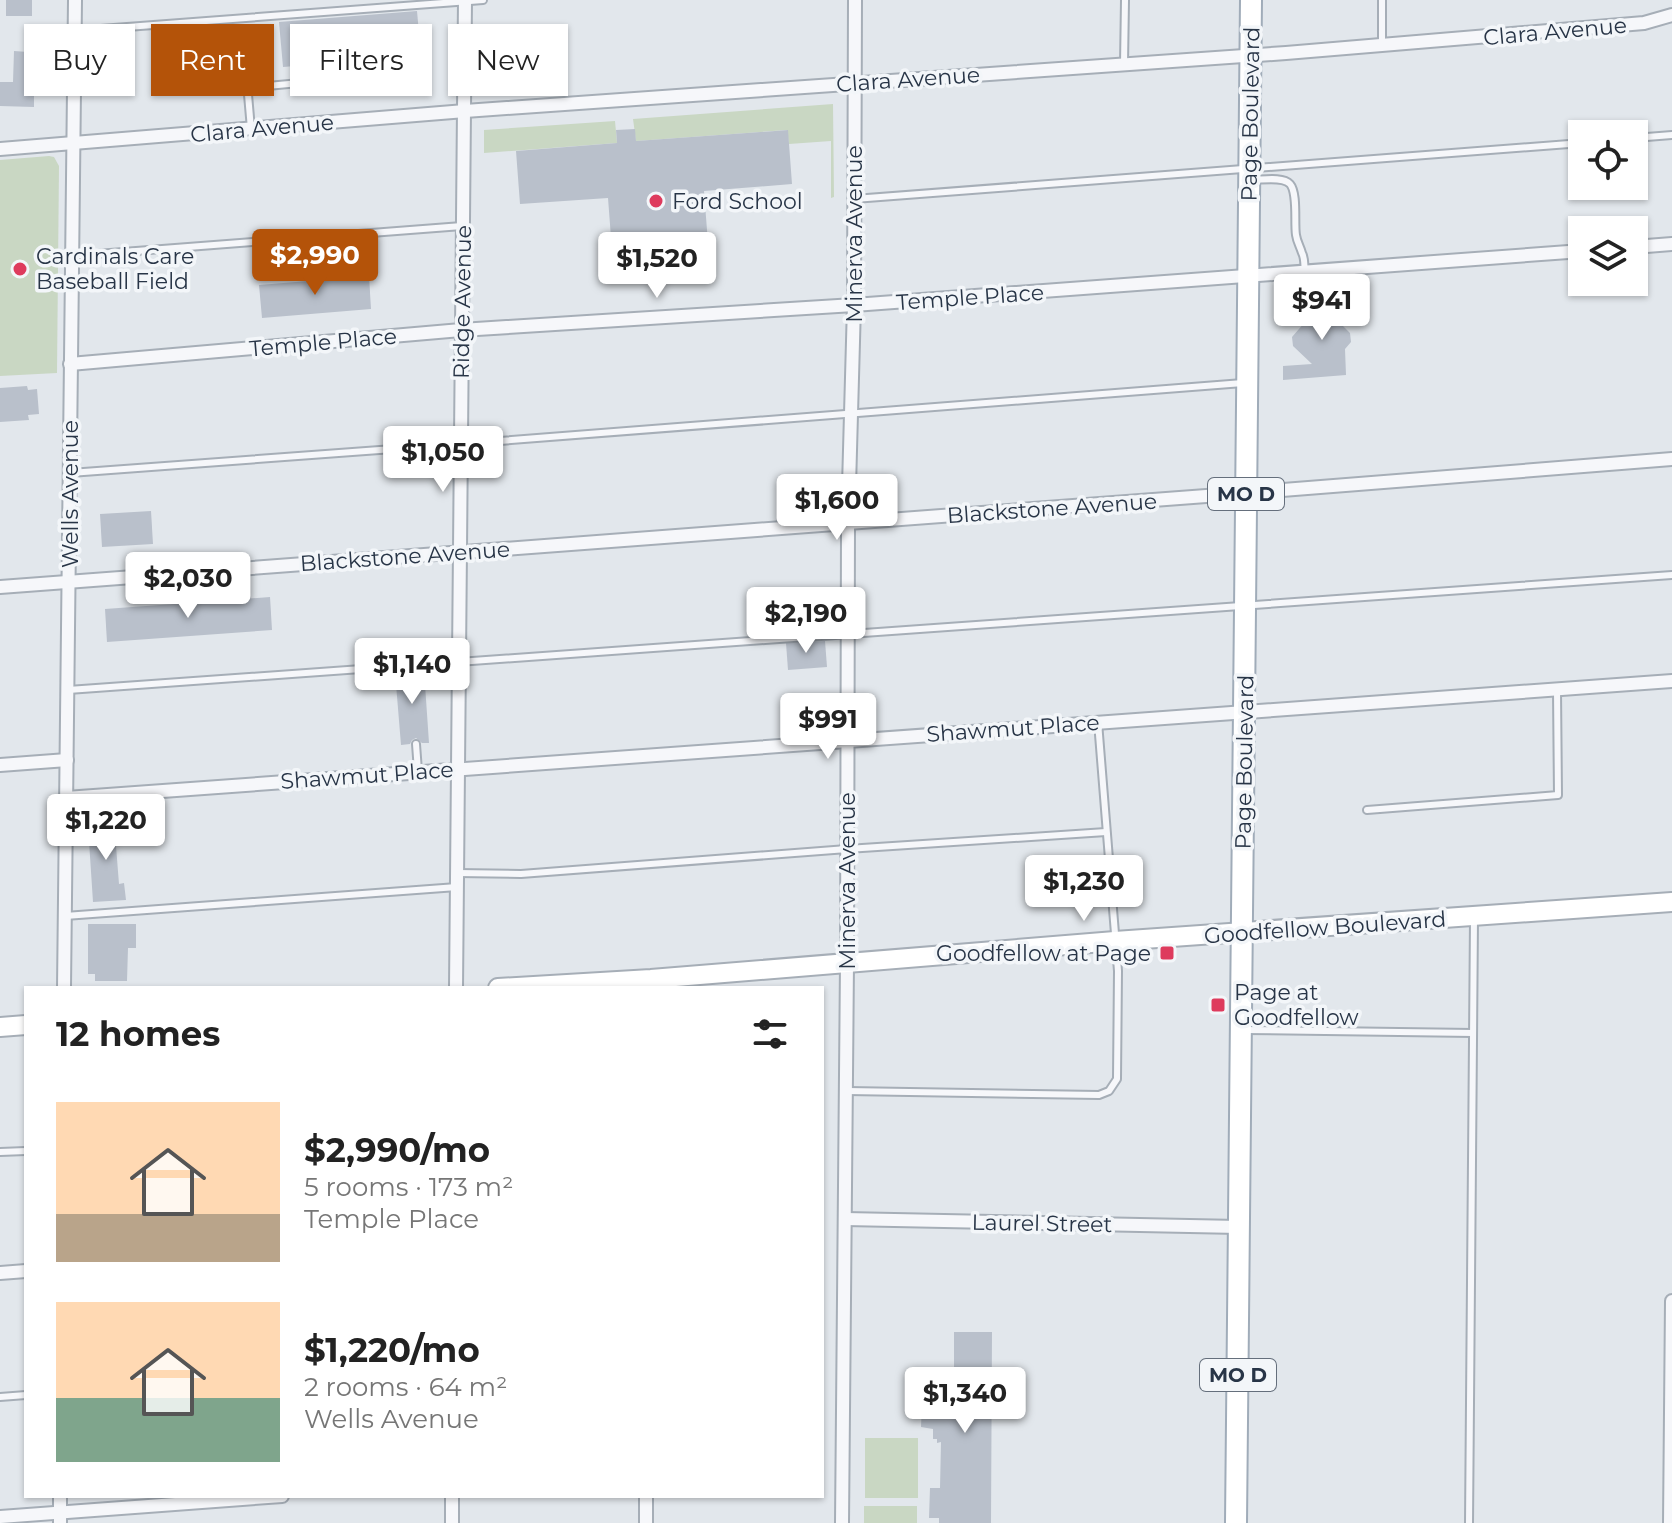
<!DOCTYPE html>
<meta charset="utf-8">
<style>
body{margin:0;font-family:Montserrat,sans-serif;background:#f2f2f2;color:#222;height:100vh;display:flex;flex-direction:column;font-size:30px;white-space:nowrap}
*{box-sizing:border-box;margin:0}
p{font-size:26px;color:#767676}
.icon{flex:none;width:44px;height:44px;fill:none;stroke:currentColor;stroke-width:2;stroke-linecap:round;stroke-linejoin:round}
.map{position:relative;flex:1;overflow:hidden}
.side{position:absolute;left:24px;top:986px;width:800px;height:512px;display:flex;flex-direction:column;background:#fff;border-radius:0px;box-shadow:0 2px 6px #0004}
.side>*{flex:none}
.top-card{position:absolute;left:24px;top:24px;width:800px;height:72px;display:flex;gap:16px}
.tools{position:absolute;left:1568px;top:120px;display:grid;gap:16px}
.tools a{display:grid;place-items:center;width:80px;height:80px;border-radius:0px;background:#fff;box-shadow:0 2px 6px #0004;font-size:40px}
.price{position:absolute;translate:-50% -68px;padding:0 18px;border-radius:8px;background:#fff;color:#222;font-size:26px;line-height:52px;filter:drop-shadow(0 2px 4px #0008)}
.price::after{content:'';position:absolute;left:50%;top:48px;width:24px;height:18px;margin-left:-12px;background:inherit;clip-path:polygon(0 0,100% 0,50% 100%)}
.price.current{background:#b45309;color:#fff}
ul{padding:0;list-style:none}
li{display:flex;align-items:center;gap:24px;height:200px;padding:0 32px}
li span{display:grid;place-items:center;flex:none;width:224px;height:160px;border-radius:0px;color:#555}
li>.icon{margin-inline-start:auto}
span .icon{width:96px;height:96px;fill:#fffc;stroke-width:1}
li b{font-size:34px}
h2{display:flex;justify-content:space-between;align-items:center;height:96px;padding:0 32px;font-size:34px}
.chip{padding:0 28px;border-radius:0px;background:#fff;box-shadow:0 2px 6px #0004;font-size:28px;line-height:72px}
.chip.current{background:#b45309;color:#fff}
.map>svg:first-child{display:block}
.green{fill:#c9d7c3}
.building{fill:#b9c0cb}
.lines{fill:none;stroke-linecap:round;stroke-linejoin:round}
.service-casing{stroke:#a6aeb7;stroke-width:10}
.minor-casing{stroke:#a6aeb7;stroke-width:16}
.secondary-casing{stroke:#a6aeb7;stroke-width:22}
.primary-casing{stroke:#a0acb9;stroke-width:24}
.service{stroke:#f6f7fa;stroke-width:6}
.minor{stroke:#f6f7fa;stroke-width:12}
.secondary{stroke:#fff;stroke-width:18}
.primary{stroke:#fff;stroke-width:20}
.poi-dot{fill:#de3b5d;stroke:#f3f6f9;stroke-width:3}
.labels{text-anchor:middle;stroke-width:7;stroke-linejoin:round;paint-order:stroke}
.shield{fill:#f3f6f9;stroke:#656f7c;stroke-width:2}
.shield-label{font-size:20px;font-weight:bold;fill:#283547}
.street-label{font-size:22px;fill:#283547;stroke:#f3f6f9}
.poi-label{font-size:22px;fill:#283547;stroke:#f3f6f9;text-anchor:start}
</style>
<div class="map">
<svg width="1672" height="1523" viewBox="0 0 1672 1523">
<rect width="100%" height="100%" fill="#e2e7ec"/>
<g class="green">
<path d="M833,104L834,197L831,198V141L789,144L787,130L636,141L633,119Z"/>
<path d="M615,121L617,143L484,153V130Z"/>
<path d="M49,156L54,157L59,166L57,373L0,376V160Z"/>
<rect x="865" y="1438" width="53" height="60"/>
<rect x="864" y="1506" width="53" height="17"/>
</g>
<g class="building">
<rect x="6" y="0" width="26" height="16"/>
<path d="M417,11L421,56L283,67L279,22Z"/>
<path d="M14,51L28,52V82H34V107L0,106V82H13Z"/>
<path d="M635,129L636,141L788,130L792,184L704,191L710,269L614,277L608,198L520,204L516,151L617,143L616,130Z"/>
<path d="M369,276L371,309L262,318L259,285Z"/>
<path d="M1347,297L1349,316L1335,318L1350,333L1351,342L1345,349L1346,375L1283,380V366L1312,364L1293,346L1292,337L1326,298Z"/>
<path d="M27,386L28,390L37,389L39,414L28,415L29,420L0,422V388Z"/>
<path d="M151,511L153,544L102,547L100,514Z"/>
<path d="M270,597L272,630L107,642L105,609Z"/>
<path d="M825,641L827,667L788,670L786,643Z"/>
<path d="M424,670L429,743H422L416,738L412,740L410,744L401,745L395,672Z"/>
<path d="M126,824L127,845L116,846L119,884L124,883L126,900L93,902L88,826Z"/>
<path d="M88,924H136V948H128L127,981H95V974H88Z"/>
<path d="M954,1332H992L991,1523H939V1518H929L930,1488H940L941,1442L937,1443V1439H933V1429L921,1427L922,1402H954Z"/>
</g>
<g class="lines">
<defs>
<g id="service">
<path d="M1382,0V45"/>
<path d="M74,31L483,0"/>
<path d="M243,37L251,129"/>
<path d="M1124,64L1125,0"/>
<path d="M247,88L417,72"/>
<path d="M1634,138L1672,135"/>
<path d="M1253,180C1262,180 1283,176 1290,184C1298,193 1294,223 1296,235C1297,242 1300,246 1302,253C1305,258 1304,266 1305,272"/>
<path d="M854,199L1582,143"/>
<path d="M71,256L462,226"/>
<path d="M70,473L461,444L1243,383"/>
<path d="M68,690C602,648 1137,614 1672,575"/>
<path d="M416,744L418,771"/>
<path d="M1367,810L1558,795L1557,691"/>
<path d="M457,873L521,874L847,849L1106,832"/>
<path d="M65,916L457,887"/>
<path d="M1244,1030L1473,1033"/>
<path d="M847,1091L1099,1095L1109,1091L1117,1079L1118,971L1098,722"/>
<path d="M0,1152L26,1151"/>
<path d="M0,1397L26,1395"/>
<path d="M1469,1523L1474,919"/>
</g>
<g id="minor">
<path d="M0,149L465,111L1286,53L1644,23L1672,15"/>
<path d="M1634,247L1672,244"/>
<path d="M70,364L461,330L854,305L1582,251"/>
<path d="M0,587L1246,493L1672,459"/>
<path d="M0,765L67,760"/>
<path d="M66,798L1672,681"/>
<path d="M64,988L75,0"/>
<path d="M456,988L465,0"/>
<path d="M845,1219L1239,1227"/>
<path d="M0,1273L26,1271"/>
<path d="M60,1496V1523"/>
<path d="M452,1496V1523"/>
<path d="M0,1517L282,1496"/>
<path d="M646,1523V1496"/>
<path d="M842,1523L847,963L848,523L854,305L855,0"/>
<path d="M1670,1523L1672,1301"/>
</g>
<g id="secondary">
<path d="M498,988L651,979L1115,941L1672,902"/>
<path d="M0,1027L26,1025"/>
</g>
<path id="primary" d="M1236,1523L1251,0"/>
</defs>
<use href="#service" class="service-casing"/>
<use href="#minor" class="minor-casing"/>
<use href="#secondary" class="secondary-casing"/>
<use href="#primary" class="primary-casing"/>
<use href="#service" class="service"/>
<use href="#minor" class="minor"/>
<use href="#secondary" class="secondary"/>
<use href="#primary" class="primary"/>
</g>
<g class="poi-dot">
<circle cx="656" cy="201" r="8"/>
<circle cx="20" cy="269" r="8"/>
<rect x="1159" y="945" width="16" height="16" rx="4"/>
<rect x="1210" y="997" width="16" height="16" rx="4"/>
</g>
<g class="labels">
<g class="shield">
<rect x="1208" y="478" width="76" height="32" rx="6"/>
<rect x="1200" y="1359" width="76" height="32" rx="6"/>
</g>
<g class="shield-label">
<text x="1246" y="501">MO D</text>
<text x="1238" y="1382">MO D</text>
</g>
<g class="street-label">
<text transform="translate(1555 31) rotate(-5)" y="8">Clara Avenue</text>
<text transform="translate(908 79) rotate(-4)" y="8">Clara Avenue</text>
<text transform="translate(1250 114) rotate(-89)" y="8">Page Boulevard</text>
<text transform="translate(262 128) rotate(-5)" y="8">Clara Avenue</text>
<text transform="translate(854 234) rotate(-90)" y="8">Minerva Avenue</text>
<text transform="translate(970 297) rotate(-4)" y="8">Temple Place</text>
<text transform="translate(462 302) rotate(-89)" y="8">Ridge Avenue</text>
<text transform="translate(323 342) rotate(-5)" y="8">Temple Place</text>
<text transform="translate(70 494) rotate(-90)" y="8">Wells Avenue</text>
<text transform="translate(1052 508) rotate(-4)" y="8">Blackstone Avenue</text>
<text transform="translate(405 556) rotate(-4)" y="8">Blackstone Avenue</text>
<text transform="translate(1013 728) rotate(-4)" y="8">Shawmut Place</text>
<text transform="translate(1244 762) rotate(-89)" y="8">Page Boulevard</text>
<text transform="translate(367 775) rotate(-4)" y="8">Shawmut Place</text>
<text transform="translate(847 881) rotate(-90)" y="8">Minerva Avenue</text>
<text transform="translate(1325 927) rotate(-4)" y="8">Goodfellow Boulevard</text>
<text transform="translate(1042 1223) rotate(1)" y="8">Laurel Street</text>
</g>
<g class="poi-label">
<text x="672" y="209">Ford School</text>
<text x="36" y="264">Cardinals Care<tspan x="36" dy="25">Baseball Field</tspan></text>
<text x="1151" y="961" text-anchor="end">Goodfellow at Page</text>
<text x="1234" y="1000">Page at<tspan x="1234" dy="25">Goodfellow</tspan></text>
</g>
</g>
</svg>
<div class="tools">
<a><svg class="icon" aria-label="locate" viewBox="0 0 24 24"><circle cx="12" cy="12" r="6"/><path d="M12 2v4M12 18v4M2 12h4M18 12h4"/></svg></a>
<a><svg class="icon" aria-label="layers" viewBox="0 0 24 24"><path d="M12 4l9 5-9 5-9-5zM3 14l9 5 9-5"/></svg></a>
</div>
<b class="price current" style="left:315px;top:297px">$2,990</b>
<b class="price" style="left:657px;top:300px">$1,520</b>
<b class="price" style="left:1322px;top:342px">$941</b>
<b class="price" style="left:443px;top:494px">$1,050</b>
<b class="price" style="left:837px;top:542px">$1,600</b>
<b class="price" style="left:188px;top:620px">$2,030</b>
<b class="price" style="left:806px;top:655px">$2,190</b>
<b class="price" style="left:412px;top:706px">$1,140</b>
<b class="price" style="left:828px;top:761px">$991</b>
<b class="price" style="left:106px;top:862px">$1,220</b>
<b class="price" style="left:1084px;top:923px">$1,230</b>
<b class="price" style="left:965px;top:1435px">$1,340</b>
<div class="top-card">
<a class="chip">Buy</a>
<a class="chip current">Rent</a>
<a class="chip">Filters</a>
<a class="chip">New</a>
</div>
<section class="side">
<h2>12 homes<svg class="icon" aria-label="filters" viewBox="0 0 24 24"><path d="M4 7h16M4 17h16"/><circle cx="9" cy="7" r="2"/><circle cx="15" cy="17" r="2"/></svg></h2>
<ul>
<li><span style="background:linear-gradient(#ffd9b3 70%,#b9a48a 0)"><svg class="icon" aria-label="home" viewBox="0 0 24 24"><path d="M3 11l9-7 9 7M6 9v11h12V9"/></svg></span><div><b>$2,990/mo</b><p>5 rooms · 173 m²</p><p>Temple Place</p></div></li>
<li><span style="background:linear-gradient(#ffd9b3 60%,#7fa58c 0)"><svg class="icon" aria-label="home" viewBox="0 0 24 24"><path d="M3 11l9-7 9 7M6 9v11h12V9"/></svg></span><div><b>$1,220/mo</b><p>2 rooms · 64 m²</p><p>Wells Avenue</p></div></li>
</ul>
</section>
</div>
